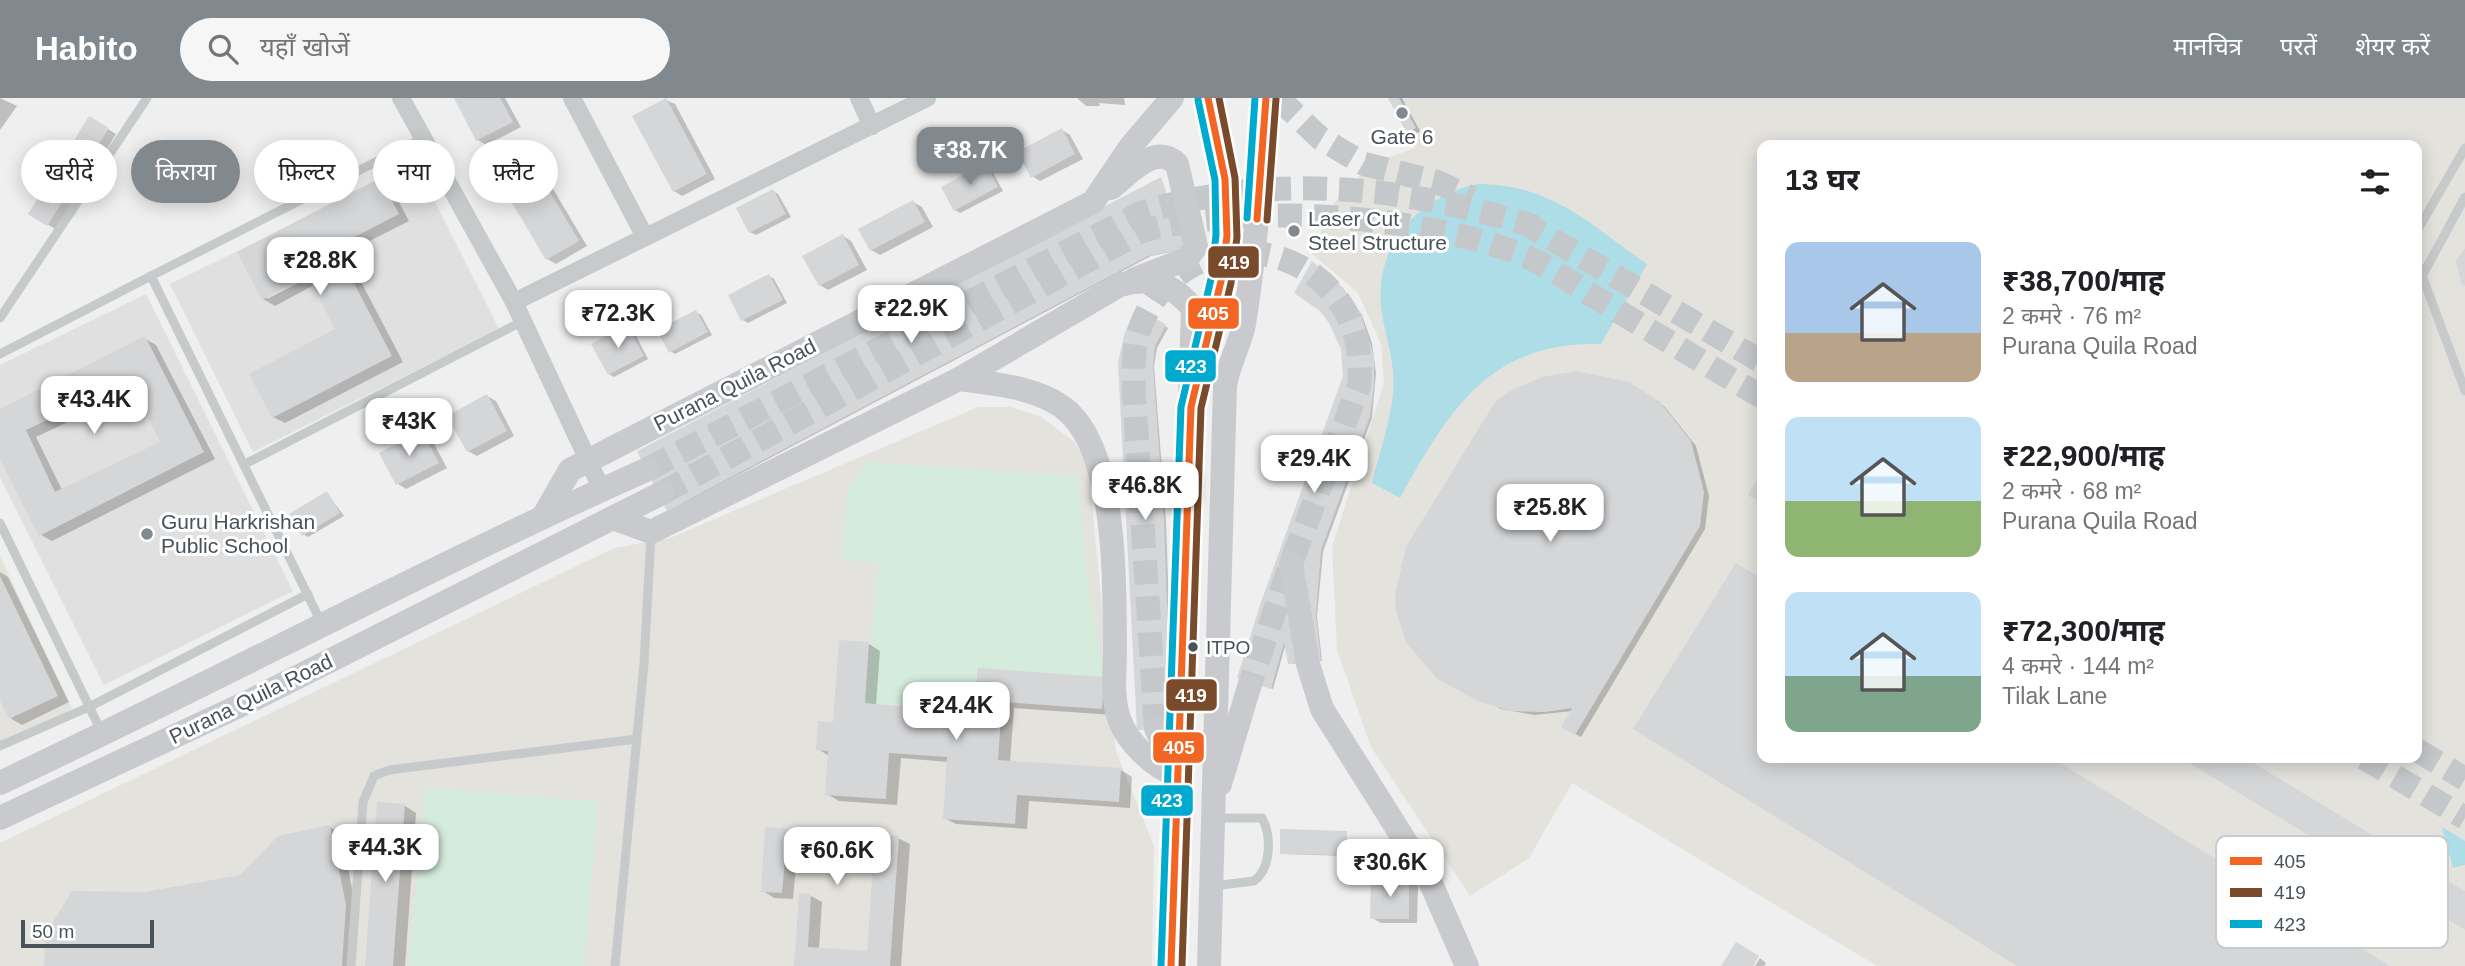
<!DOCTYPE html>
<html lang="hi">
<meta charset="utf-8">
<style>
body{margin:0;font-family:Arial,"Noto Sans Devanagari",sans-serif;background:#f6f6f6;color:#202124;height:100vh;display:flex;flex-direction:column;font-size:26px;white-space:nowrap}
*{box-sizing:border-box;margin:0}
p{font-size:23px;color:#757577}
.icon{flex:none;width:38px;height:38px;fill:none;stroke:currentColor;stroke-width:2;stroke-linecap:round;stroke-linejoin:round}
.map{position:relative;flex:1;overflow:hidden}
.sheet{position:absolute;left:1757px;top:42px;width:665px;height:623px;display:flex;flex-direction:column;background:#fff;border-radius:14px;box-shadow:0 4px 18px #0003}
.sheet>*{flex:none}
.hud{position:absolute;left:21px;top:42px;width:665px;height:63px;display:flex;gap:14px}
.scale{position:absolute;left:21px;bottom:18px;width:133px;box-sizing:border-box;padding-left:7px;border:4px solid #48525a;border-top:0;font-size:19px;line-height:24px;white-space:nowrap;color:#48525a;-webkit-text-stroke:5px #fff;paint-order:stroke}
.price{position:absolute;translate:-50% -60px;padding:0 16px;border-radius:14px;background:#fff;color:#222;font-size:23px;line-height:46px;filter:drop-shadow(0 2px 4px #0008)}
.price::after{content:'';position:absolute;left:50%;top:42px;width:21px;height:16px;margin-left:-10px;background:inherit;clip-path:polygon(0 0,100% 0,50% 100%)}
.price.current{background:#82898e;color:#fff}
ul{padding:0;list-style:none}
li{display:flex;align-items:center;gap:21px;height:175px;padding:0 28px}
li span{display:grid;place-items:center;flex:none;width:196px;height:140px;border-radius:14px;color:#555}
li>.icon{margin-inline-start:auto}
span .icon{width:84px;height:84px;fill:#fffc;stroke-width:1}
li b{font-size:30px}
h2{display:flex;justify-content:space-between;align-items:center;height:84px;padding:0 28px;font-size:30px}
.chip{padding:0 24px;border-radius:32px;background:#fff;box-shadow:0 4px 18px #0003;font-size:24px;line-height:63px}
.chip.current{background:#82898e;color:#fff}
header{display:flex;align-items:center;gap:42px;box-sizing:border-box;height:98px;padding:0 35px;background:#82898e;color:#fff}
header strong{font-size:33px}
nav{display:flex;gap:38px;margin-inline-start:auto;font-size:24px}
.search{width:490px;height:63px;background:#f6f6f6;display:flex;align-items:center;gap:18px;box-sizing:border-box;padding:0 24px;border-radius:38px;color:#757577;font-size:26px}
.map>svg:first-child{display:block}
.commercial{fill:#e4e2dd;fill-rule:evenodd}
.education{fill:#e1e0e0}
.green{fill:#d5ecdd}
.water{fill:#addee7}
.shadow{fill:#0003;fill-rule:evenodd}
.building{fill:#d5d6d8;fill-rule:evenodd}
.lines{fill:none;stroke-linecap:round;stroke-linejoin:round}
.secondary-tunnel{stroke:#c5c8ca;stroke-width:24;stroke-dasharray:24 12;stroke-linecap:butt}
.service{stroke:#c7cacb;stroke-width:9}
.minor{stroke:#c7cacb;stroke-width:18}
.secondary{stroke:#c8cacd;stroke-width:24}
.bus-1-casing{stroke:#fff;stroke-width:12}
.bus-2-casing{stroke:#fff;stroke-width:12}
.bus-3-casing{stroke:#fff;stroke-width:12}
.bus-1{stroke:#f26522;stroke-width:7}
.bus-2{stroke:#7a4b2a;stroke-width:7}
.bus-3{stroke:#00a9ce;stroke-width:7}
.poi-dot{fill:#82898e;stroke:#fff;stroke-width:2.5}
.bus-dot{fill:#48525a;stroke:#fff;stroke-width:2.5}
.labels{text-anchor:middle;stroke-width:6;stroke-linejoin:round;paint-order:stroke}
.bus-label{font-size:19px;fill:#48525a;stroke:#fff;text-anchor:start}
.poi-label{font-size:21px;fill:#48525a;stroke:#fff;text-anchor:start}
.street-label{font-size:21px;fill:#48525a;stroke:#fff}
.key{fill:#fff;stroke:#c8cbce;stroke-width:2}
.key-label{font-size:19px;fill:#48525a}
.line-badge{stroke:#fff;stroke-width:2.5}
.badge-label{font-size:19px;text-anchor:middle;font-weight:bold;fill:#fff}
</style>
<header>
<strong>Habito</strong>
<div class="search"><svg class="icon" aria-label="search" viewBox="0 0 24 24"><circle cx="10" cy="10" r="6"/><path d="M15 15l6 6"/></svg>यहाँ खोजें</div>
<nav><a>मानचित्र</a><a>परतें</a><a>शेयर करें</a></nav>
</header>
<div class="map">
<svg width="2465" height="868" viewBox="0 0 2465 868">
<rect width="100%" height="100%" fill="#efefef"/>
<g class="commercial">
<path d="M1388,0H2465V868H1877L1572,685L1529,760L1470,798L1371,649L1337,552L1332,449L1384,285L1381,246L1358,195L1312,156L1331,109L1353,83L1382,62L1415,50ZM1762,47H2417V660H1762Z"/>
<path d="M978,309H1010L1040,318L1073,343L1088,366L1116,653L1154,748L1152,868H0V745L614,450L670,440Z"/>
<path d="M0,458L72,611L0,648Z"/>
</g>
<g class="education">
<path d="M416,66L499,231L253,354L170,186Z"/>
<path d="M146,196L293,493L104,587L0,379V267Z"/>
</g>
<g class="green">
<path d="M868,364L1078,378L1087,475L1104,579L978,570L974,615L865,605L879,465L842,462L848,389Z"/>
<path d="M425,689L598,704L584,868H409Z"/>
</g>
<g class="water">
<path d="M1477,86C1552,86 1588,125 1647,166L1601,246C1489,243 1449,312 1400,400L1372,385C1379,356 1390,325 1393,295C1396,267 1386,242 1382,215C1372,151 1415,100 1477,86Z"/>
<path d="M2442,729L2465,743V767L2453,770Z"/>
</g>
<g class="shadow">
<path d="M0,0L17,8L0,32Z"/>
<path d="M456,0H505L521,29L486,47L478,42Z"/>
<path d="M1077,0H1124L1125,7L1099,5L1100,8H1086Z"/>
<path d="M1390,0H1402L1420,33L1414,37L1409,34Z"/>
<path d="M666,2L675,6L715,81L682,98L674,93Z"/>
<path d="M90,20L116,36L57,132L30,116Z"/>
<path d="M1062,32L1070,37L1083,61L1040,83L1032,78Z"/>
<path d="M531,64L540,69L587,148L556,166L547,161Z"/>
<path d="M986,67L991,71L1003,93L960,115L955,112Z"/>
<path d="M1161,81L1186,151L1151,158L670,413Z"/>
<path d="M380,82L391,89L409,123L346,155L403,264L285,325L273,319L338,231L314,187L275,208L263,201ZM315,172L316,176L267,201V197Z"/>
<path d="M773,93L778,96L791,119L756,137L750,134Z"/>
<path d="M913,104L922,109L933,129L880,157L871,152Z"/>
<path d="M843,138L851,143L867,172L828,192L820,187Z"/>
<path d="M1313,165L1342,189L1362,217L1372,245L1376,275L1372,320L1323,454L1317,518L1322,563L1292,566L1286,545L1273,591L1241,581L1344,278L1342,251Z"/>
<path d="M769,178L774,181L787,205L748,225L743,222Z"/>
<path d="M1138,212L1168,230L1157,250L1154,268L1166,423L1173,632L1139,631Z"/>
<path d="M695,214L701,217L712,237L675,256L670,253Z"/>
<path d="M627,229L633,232L648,261L614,279L609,276Z"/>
<path d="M144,240L156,247L215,361L52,443L41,437L0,357V313ZM137,291L162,345L62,392L36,339Z"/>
<path d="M1628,286L1664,308L1696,348L1709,398L1705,431L1581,639L1563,629L1573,613L1534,617L1501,611L1443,582Z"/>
<path d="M487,298L496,303L514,338L477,358L468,353Z"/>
<path d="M422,335L431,340L447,370L406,391L398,386Z"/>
<path d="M327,395L344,418L308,439L303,436Z"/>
<path d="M1737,467L1762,482V660H2050L2387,868H2020L1635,630Z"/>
<path d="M0,474L8,479L69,604L22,627L10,620L0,599Z"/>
<path d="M869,546L880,553L876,608L976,617L980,572L1103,581L1113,617L1014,610L1010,664L1121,672L1132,679L1130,710L1029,703L1027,731L956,726L944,720L948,664L901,660L897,707L839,703L827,696L829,658L818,651L835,626Z"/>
<path d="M405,708L416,715L405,868H367Z"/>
<path d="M330,729L341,736L357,815L354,868H46L145,795L240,779Z"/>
<path d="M767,731L898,740L910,746L901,868H795L811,798L822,804L819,851L869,855L874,773L796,767L793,801L774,800L763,793Z"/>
<path d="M1346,735L1348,758L1283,756Z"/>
<path d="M1409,783L1418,788L1417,825H1381L1372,820Z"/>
<path d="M1760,860L1766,865L1764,868H1755Z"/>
</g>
<g class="building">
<path d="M454,0H500L513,24L476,43Z"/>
<path d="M666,0L707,76L673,94L632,18Z"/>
<path d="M1388,0H1399L1416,30L1407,35Z"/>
<path d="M89,18L109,30L47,128L28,116Z"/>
<path d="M1062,30L1075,56L1031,80L1017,54Z"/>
<path d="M531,62L579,143L546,162L498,81Z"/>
<path d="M986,65L998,89L954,113L941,89Z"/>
<path d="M1161,79L1185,151L1148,158L667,413L637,353Z"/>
<path d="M380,80L399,116L335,149L392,258L272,320L249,276L335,231L308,178L262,202L237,154Z"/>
<path d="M773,91L786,116L749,135L736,110Z"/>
<path d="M913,102L925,124L870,153L858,131Z"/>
<path d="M843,136L859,167L819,188L802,158Z"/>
<path d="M2465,150V188L2461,186L2456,163Z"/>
<path d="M1312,163L1339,186L1360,214L1374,258V288L1370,318L1321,452L1316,516L1321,563L1288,566L1284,544L1271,591L1237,580L1261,504L1343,278L1341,251L1329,225L1320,213L1294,195Z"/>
<path d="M769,176L783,202L741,223L728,197Z"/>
<path d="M1137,209L1166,227L1155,248L1153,267L1164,420L1171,631L1137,632L1118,265L1124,237Z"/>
<path d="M696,212L708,234L669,255L657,232Z"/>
<path d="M627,227L644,258L608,277L591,246Z"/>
<path d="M145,238L204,354L39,438L0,361V311ZM130,283L160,344L55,394L26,332Z"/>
<path d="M1577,273L1629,284L1659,303L1691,343L1704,394L1700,428L1575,637L1561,629L1572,610L1545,614L1510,613L1478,603L1436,580L1406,544L1396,513L1395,497L1406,449L1495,304L1510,293L1542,279Z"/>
<path d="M487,296L507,333L467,354L447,318Z"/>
<path d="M422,333L439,365L396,387L379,355Z"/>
<path d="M1762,373V406L1748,397Z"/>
<path d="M327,393L340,415L302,438L289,416Z"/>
<path d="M1736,465L1762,481V660H2052L2390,868H2017L1956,830L1633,631Z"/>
<path d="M0,478L58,598L9,621L0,603Z"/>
<path d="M839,542L869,544L865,605L974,615L978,570L1104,579L1102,611L1002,604L998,662L1121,670L1119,704L1017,697L1015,726L943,721L947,659L889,655L886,701L825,697L828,653L816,652L818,623L833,624Z"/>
<path d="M2181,660H2245L2465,793V832Z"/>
<path d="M377,704L405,706L393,868H365Z"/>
<path d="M330,727L346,807L342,868H44L45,837L72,793L145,794L240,777L278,738Z"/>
<path d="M765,729L899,738L890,868H794L799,795L811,796L808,849L867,853L873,768L785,762L782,795L761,794Z"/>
<path d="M1280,731L1347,733L1346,757L1280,756Z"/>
<path d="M1371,781H1409V821H1370Z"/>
<path d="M1736,844L1759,858L1753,868H1721Z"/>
</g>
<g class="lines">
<g class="secondary-tunnel">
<path d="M1278,0L1320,40L1364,66L1437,84L1472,100"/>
<path d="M1521,123L1762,264"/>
<path d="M648,371L1141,115C1270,74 1408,88 1536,129"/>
<path d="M662,395L1142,133C1249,105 1422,116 1525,158C1550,168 1574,187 1598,201C1653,234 1707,267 1762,299"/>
<path d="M1156,630L1134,296C1134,275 1132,253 1139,233C1183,103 1374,144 1359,288L1291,465L1249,589"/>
<path d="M2417,652L2465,681"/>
<path d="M2364,660L2465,720"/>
</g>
<g class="service">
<path d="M2417,133L2465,50"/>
<path d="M2417,164L2465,293"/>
<path d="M151,178L423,40"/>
<path d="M2422,178L2465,99"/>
<path d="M0,220L147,0"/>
<path d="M0,256L151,178L321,524"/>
<path d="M245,366L523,223"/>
<path d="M0,425L102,635"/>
<path d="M0,648L89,609L308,496"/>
<path d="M1213,788L1254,783C1271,771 1272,738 1262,720H1216"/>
<path d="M351,868L363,704L374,678L389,672L637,641"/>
<path d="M615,868L644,566L651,437"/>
</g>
<g class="minor">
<path d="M401,0L514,204L602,392"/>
<path d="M572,0L644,137"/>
<path d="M859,0L872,28"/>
<path d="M514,204L927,0"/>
</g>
<g class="secondary">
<path d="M1111,90C1128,77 1155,44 1177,66L1196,148L1187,161L1135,181"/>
<path d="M1201,271C1217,210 1235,143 1225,79C1221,53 1211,27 1208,0"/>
<path d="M959,281L1120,187C1150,178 1174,186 1193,211L1171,868"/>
<path d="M543,419L570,372L1093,104L1131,48L1172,0"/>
<path d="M613,420L651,434L959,281C990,285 1034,289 1061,308C1118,347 1114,485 1115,549C1115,573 1111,601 1120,623C1128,645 1155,670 1176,677"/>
<path d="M1291,465L1308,566L1322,611L1429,781L1467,868"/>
<path d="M1156,630L1173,670"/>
<path d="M0,685C217,583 429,469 648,371"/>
<path d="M1220,686L1249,589"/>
<path d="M0,720L254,601L662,395"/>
<path d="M1209,868L1225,288C1228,266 1240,247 1244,226C1256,151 1261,75 1266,0"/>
</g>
<defs>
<g id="bus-1">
<path d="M1257,121L1266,0"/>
<path d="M1171,868L1191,309L1221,183L1227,138L1225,81L1208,0"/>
</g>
<g id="bus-2">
<path d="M1267,122L1276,1"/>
<path d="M1182,868L1201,310L1231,185L1237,139L1235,80L1219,0"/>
</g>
<g id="bus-3">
<path d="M1247,120L1255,0"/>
<path d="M1161,868L1181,309L1211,181L1216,137L1215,82L1198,2"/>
</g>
</defs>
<use href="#bus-1" class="bus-1-casing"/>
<use href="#bus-2" class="bus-2-casing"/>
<use href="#bus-3" class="bus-3-casing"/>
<use href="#bus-1" class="bus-1"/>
<use href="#bus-2" class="bus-2"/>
<use href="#bus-3" class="bus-3"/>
</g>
<g class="poi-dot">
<circle cx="1402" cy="15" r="7"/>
<circle cx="1294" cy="133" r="7"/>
<circle cx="147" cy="436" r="7"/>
</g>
<circle class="bus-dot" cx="1193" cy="549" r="6"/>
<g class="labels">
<g class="bus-label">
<text x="1206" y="556">ITPO</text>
</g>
<g class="poi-label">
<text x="1402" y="46" text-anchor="middle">Gate 6</text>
<text x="1308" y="128">Laser Cut<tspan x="1308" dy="24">Steel Structure</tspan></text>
<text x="161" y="431">Guru Harkrishan<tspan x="161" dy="24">Public School</tspan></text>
</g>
<g class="street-label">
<text transform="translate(735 287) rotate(-27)" y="7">Purana Quila Road</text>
<text transform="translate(251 601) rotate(-26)" y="7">Purana Quila Road</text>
</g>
</g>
<rect x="2216" y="738" width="232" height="112" rx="10" class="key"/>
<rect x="2230" y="759" width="32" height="8" fill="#f26522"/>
<rect x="2230" y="790" width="32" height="9" fill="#7a4b2a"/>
<rect x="2230" y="822" width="32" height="8" fill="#00a9ce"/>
<g class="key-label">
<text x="2274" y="770">405</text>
<text x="2274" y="801">419</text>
<text x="2274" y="833">423</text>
</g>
<g class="line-badge">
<rect x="1207" y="147" width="53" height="34" rx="7" fill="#7a4b2a"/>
<rect x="1187" y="199" width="53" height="33" rx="7" fill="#f26522"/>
<rect x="1164" y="251" width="53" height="34" rx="7" fill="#00a9ce"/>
<rect x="1165" y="580" width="53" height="34" rx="7" fill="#7a4b2a"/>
<rect x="1152" y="633" width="53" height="33" rx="7" fill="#f26522"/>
<rect x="1140" y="686" width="54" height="33" rx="7" fill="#00a9ce"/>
</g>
<g class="badge-label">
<text x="1234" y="171">419</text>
<text x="1213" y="222">405</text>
<text x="1191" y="275">423</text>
<text x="1191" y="604">419</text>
<text x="1179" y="656">405</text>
<text x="1167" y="709">423</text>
</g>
</svg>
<div class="scale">50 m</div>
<b class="price current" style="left:970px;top:89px">₹38.7K</b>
<b class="price" style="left:320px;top:199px">₹28.8K</b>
<b class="price" style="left:911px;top:247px">₹22.9K</b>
<b class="price" style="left:618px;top:252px">₹72.3K</b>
<b class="price" style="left:94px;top:338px">₹43.4K</b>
<b class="price" style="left:409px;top:360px">₹43K</b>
<b class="price" style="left:1314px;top:397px">₹29.4K</b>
<b class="price" style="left:1145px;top:424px">₹46.8K</b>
<b class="price" style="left:1550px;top:446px">₹25.8K</b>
<b class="price" style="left:956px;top:644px">₹24.4K</b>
<b class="price" style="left:385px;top:786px">₹44.3K</b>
<b class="price" style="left:837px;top:789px">₹60.6K</b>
<b class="price" style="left:1390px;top:801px">₹30.6K</b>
<div class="hud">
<a class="chip">खरीदें</a>
<a class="chip current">किराया</a>
<a class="chip">फ़िल्टर</a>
<a class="chip">नया</a>
<a class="chip">फ़्लैट</a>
</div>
<section class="sheet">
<h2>13 घर<svg class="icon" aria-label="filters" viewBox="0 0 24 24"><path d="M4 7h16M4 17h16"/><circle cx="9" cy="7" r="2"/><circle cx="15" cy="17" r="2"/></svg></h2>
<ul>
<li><span style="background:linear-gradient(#a9c7e8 65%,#b9a48a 0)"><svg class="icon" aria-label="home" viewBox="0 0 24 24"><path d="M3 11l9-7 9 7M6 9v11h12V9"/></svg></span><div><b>₹38,700/माह</b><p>2 कमरे · 76 m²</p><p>Purana Quila Road</p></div></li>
<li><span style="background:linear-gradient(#bfe0f5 60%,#8fb573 0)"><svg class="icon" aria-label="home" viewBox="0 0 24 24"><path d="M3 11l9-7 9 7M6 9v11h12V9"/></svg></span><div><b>₹22,900/माह</b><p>2 कमरे · 68 m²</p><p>Purana Quila Road</p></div></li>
<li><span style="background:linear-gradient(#bfe0f5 60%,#7fa58c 0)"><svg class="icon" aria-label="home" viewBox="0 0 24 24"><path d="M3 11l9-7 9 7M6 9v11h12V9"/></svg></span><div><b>₹72,300/माह</b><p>4 कमरे · 144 m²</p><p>Tilak Lane</p></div></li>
</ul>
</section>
</div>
